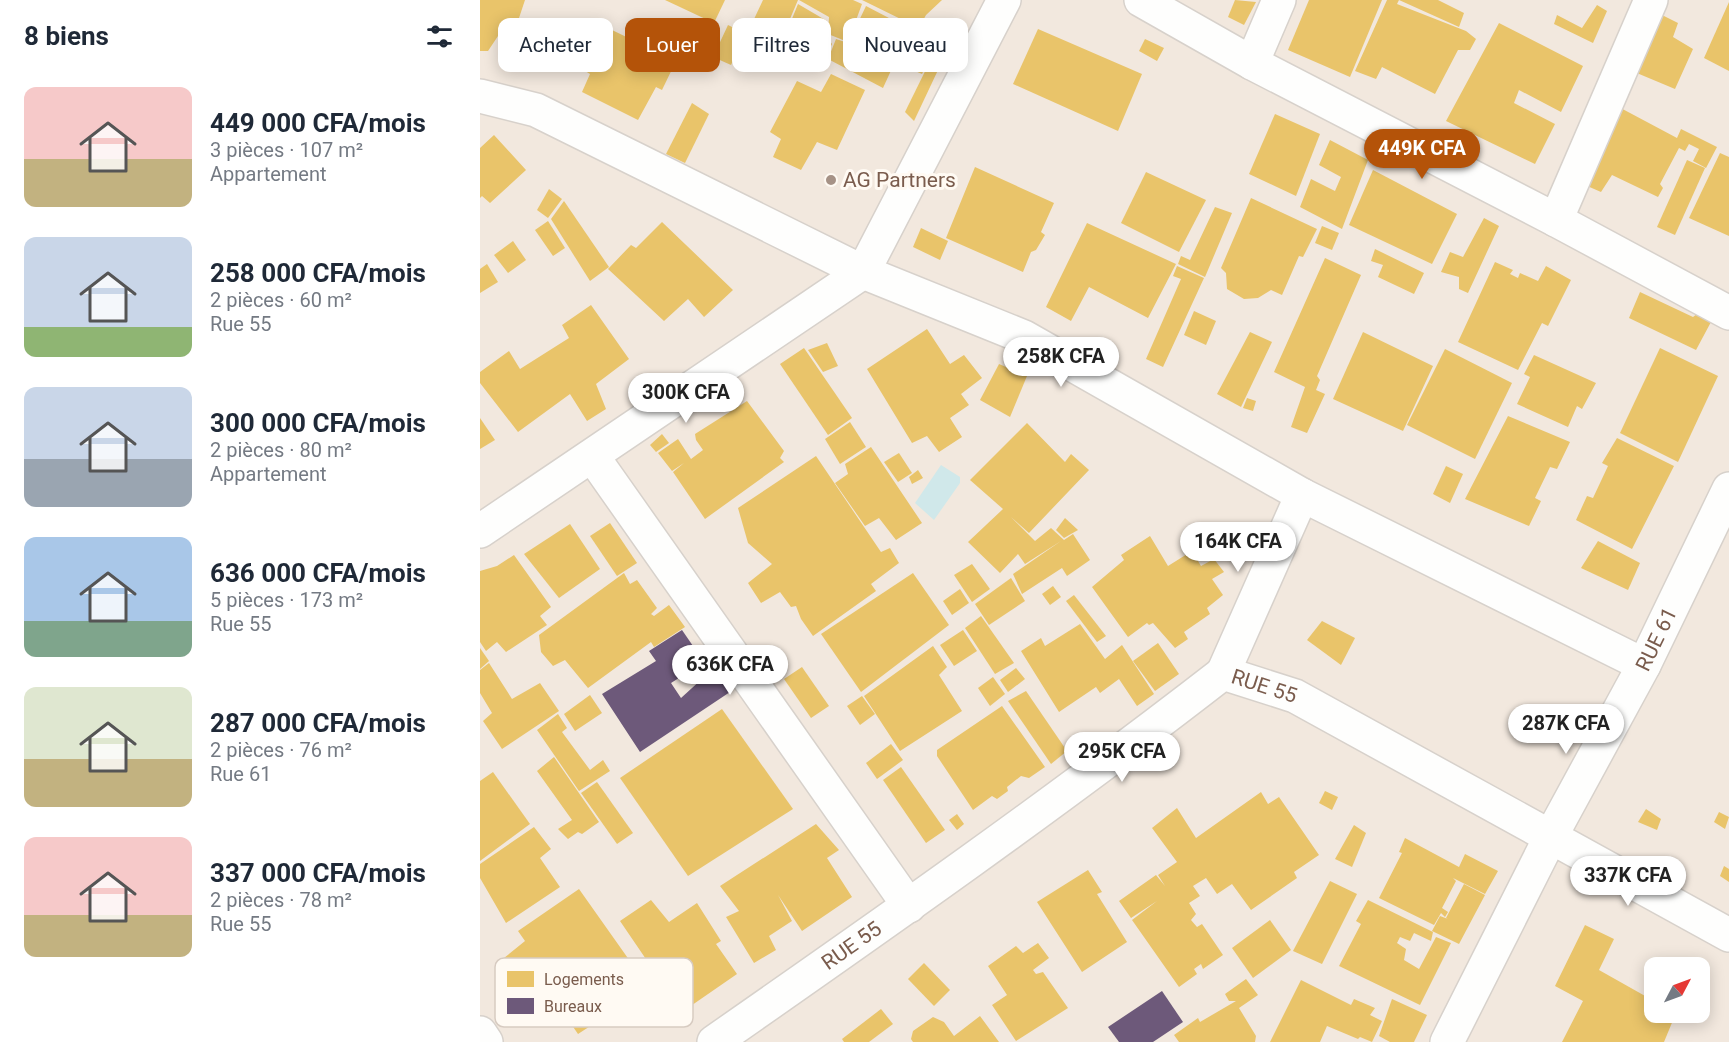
<!DOCTYPE html>
<html lang="fr">
<meta charset="utf-8">
<style>
body{margin:0;font-family:Roboto,sans-serif;background:#f2f2f3;color:#1f2937;height:100vh;display:flex;flex-direction:column;font-size:22px;white-space:nowrap}
*{box-sizing:border-box;margin:0}
p{font-size:20px;color:#747a83}
.icon{flex:none;width:33px;height:33px;fill:none;stroke:currentColor;stroke-width:2;stroke-linecap:round;stroke-linejoin:round}
.map{position:relative;flex:1;overflow:hidden}
.drawer{display:flex;flex-direction:column;background:#fff;width:480px}
.drawer>*{flex:none}
.guide{position:absolute;left:18px;top:18px;width:570px;height:54px;display:flex;gap:12px}
.needle{width:39px;rotate:49deg}
.buttons{position:absolute;left:1164px;top:957px;display:grid;gap:12px}
.buttons a{display:grid;place-items:center;width:66px;height:66px;border-radius:12px;background:#fff;box-shadow:0 3px 15px #0003;font-size:30px}
.price{position:absolute;translate:-50% -51px;padding:0 14px;border-radius:21px;background:#fff;color:#222;font-size:20px;line-height:39px;filter:drop-shadow(0 2px 3px #0008)}
.price::after{content:'';position:absolute;left:50%;top:36px;width:18px;height:14px;margin-left:-9px;background:inherit;clip-path:polygon(0 0,100% 0,50% 100%)}
.price.current{background:#b45309;color:#fff}
ul{padding:0;list-style:none}
li{display:flex;align-items:center;gap:18px;height:150px;padding:0 24px}
li span{display:grid;place-items:center;flex:none;width:168px;height:120px;border-radius:12px;color:#555}
li>.icon{margin-inline-start:auto}
span .icon{width:72px;height:72px;fill:#fffc;stroke-width:1}
li b{font-size:26px}
h2{display:flex;justify-content:space-between;align-items:center;height:72px;padding:0 24px;font-size:26px}
.chip{padding:0 21px;border-radius:12px;background:#fff;box-shadow:0 3px 15px #0003;font-size:21px;line-height:54px}
.chip.current{background:#b45309;color:#fff}
main{display:flex;flex:1;min-height:0}
.map>svg:first-child{display:block}
.residential{fill:#f2e8de;fill-rule:evenodd}
.water{fill:#d0e8ea}
.homes{fill:#e9c46a}
.offices{fill:#6d597a}
.lines{fill:none;stroke-linecap:round;stroke-linejoin:round}
.minor-casing{stroke:#d7d1cb;stroke-width:36}
.minor{stroke:#fefefd;stroke-width:33}
.poi-dot{fill:#a69286;stroke:#fffaf3;stroke-width:2}
.labels{text-anchor:middle;stroke-width:6;stroke-linejoin:round;paint-order:stroke}
.poi-label{font-size:21px;fill:#7a5c4d;stroke:#fffaf3;text-anchor:start}
.street-label{font-size:21px;fill:#7a5c4d;stroke:#fffaf3}
.key{fill:#fffaf3;stroke:#d7cbc1;stroke-width:1.5}
.key-label{font-size:16px;fill:#7a5c4d}
</style>
<main>
<section class="drawer">
<h2>8 biens<svg class="icon" aria-label="filters" viewBox="0 0 24 24"><path d="M4 7h16M4 17h16"/><circle cx="9" cy="7" r="2"/><circle cx="15" cy="17" r="2"/></svg></h2>
<ul>
<li><span style="background:linear-gradient(#f6c9c9 60%,#c2b280 0)"><svg class="icon" aria-label="home" viewBox="0 0 24 24"><path d="M3 11l9-7 9 7M6 9v11h12V9"/></svg></span><div><b>449 000 CFA/mois</b><p>3 pièces · 107 m²</p><p>Appartement</p></div></li>
<li><span style="background:linear-gradient(#c9d6e8 75%,#8fb573 0)"><svg class="icon" aria-label="home" viewBox="0 0 24 24"><path d="M3 11l9-7 9 7M6 9v11h12V9"/></svg></span><div><b>258 000 CFA/mois</b><p>2 pièces · 60 m²</p><p>Rue 55</p></div></li>
<li><span style="background:linear-gradient(#c9d6e8 60%,#9aa5b1 0)"><svg class="icon" aria-label="home" viewBox="0 0 24 24"><path d="M3 11l9-7 9 7M6 9v11h12V9"/></svg></span><div><b>300 000 CFA/mois</b><p>2 pièces · 80 m²</p><p>Appartement</p></div></li>
<li><span style="background:linear-gradient(#a9c7e8 70%,#7fa58c 0)"><svg class="icon" aria-label="home" viewBox="0 0 24 24"><path d="M3 11l9-7 9 7M6 9v11h12V9"/></svg></span><div><b>636 000 CFA/mois</b><p>5 pièces · 173 m²</p><p>Rue 55</p></div></li>
<li><span style="background:linear-gradient(#dfe7d0 60%,#c2b280 0)"><svg class="icon" aria-label="home" viewBox="0 0 24 24"><path d="M3 11l9-7 9 7M6 9v11h12V9"/></svg></span><div><b>287 000 CFA/mois</b><p>2 pièces · 76 m²</p><p>Rue 61</p></div></li>
<li><span style="background:linear-gradient(#f6c9c9 65%,#c2b280 0)"><svg class="icon" aria-label="home" viewBox="0 0 24 24"><path d="M3 11l9-7 9 7M6 9v11h12V9"/></svg></span><div><b>337 000 CFA/mois</b><p>2 pièces · 78 m²</p><p>Rue 55</p></div></li>
</ul>
</section>
<div class="map">
<svg width="1249" height="1042" viewBox="0 0 1249 1042">
<rect width="100%" height="100%" fill="#f9f5f0"/>
<path class="residential" d="M0,0H1249V1042H0ZM1174,968H1220V1012H1174Z"/>
<path class="water" d="M461,465L480,477V483L454,520L435,503Z"/>
<g class="homes">
<path d="M0,0H45L37,24L31,27L30,33L18,36L8,51H0Z"/>
<path d="M185,0H245L234,23Z"/>
<path d="M283,0H318L304,33L328,46L320,61L267,34Z"/>
<path d="M319,0H373L382,4L368,42L348,34L349,17Z"/>
<path d="M382,0H462L446,15L439,28Z"/>
<path d="M755,0L776,2L764,25L748,17Z"/>
<path d="M829,0H902L870,77L808,50Z"/>
<path d="M907,0H958L984,13L979,27L919,0L917,4L986,31L996,39L990,50H978L955,94L902,67L896,79L875,71Z"/>
<path d="M1249,2V71L1224,58Z"/>
<path d="M318,4L347,21L343,31L352,44L339,70L322,63L331,42L329,45L307,31Z"/>
<path d="M1117,5L1127,11L1113,43L1074,24L1077,15L1102,28Z"/>
<path d="M386,6L430,29L403,88L348,59L356,39L368,43L366,48Z"/>
<path d="M1180,14L1198,23L1193,37L1213,49L1195,89L1152,71Z"/>
<path d="M224,22L237,29L227,49L214,43Z"/>
<path d="M1019,23L1103,66L1081,112L1039,90L1034,103L1075,124L1055,164L966,121Z"/>
<path d="M248,25L266,34L251,65L233,57Z"/>
<path d="M558,29L662,74L638,131L533,84Z"/>
<path d="M132,30L196,61L182,90L176,87L158,120L102,92L110,74L97,66L104,53L119,59Z"/>
<path d="M441,35L457,43L442,74L426,67Z"/>
<path d="M665,39L684,48L677,61L659,51Z"/>
<path d="M458,45L467,51L434,121L425,112Z"/>
<path d="M351,74L385,90L357,150L337,142L321,170L293,157L301,139L290,132L317,81L341,92Z"/>
<path d="M212,103L229,114L205,163L186,154Z"/>
<path d="M1135,105L1197,138L1201,129L1237,147L1226,168L1213,161L1219,149L1209,144L1205,151L1199,148L1180,184L1183,188L1178,197L1132,175L1121,192L1098,182Z"/>
<path d="M795,114L840,134L816,196L769,174Z"/>
<path d="M14,135L46,170L10,203L2,196L0,198V148Z"/>
<path d="M850,140L888,160L862,229L820,207L831,179L855,191L861,177L839,165Z"/>
<path d="M1240,153L1249,157V236L1209,218Z"/>
<path d="M1207,160L1225,168L1195,235L1177,227Z"/>
<path d="M495,167L574,203L561,232L565,235L556,250L551,252L543,272L466,238Z"/>
<path d="M893,170L977,214L952,264L869,225Z"/>
<path d="M666,172L726,200L699,252L641,223Z"/>
<path d="M69,189L82,199L68,218L57,210Z"/>
<path d="M771,198L837,229L823,257L819,256L802,295L791,290L778,298L764,299L747,289L746,273L741,268Z"/>
<path d="M84,201L129,267L110,281L71,219Z"/>
<path d="M735,207L752,213L725,277L698,264L701,256L710,260Z"/>
<path d="M1004,218L1019,226L988,293L979,289V277L961,272L970,252L983,257Z"/>
<path d="M68,221L85,248L73,256L55,230Z"/>
<path d="M182,222L253,290L224,317L208,299L184,321L128,269L151,245L156,248Z"/>
<path d="M607,223L696,264L668,318L609,287L591,321L566,307Z"/>
<path d="M842,226L859,233L852,250L835,243Z"/>
<path d="M441,228L468,241L460,260L433,247Z"/>
<path d="M33,241L46,260L28,273L14,255Z"/>
<path d="M895,249L944,273L934,294L898,277L903,265L891,261Z"/>
<path d="M845,258L881,275L837,376L840,380L836,390L845,394L827,433L811,427L825,387L794,372Z"/>
<path d="M1015,262L1033,270L1030,274L1038,278L1040,273L1058,281L1066,266L1091,280L1068,326L1062,323L1038,370L978,342Z"/>
<path d="M7,264L18,282L0,293V269Z"/>
<path d="M697,266L724,278L683,367L666,359L701,279L693,276Z"/>
<path d="M1160,292L1213,317L1217,314L1231,322L1216,350L1149,318Z"/>
<path d="M111,305L149,359L116,384L126,409L107,421L90,394L38,432L0,383V372L29,351L40,369L89,338L82,325Z"/>
<path d="M714,311L736,321L726,345L704,335Z"/>
<path d="M447,329L470,364L484,355L502,378L481,394L489,405L470,418L482,437L459,452L447,436L432,443L387,369Z"/>
<path d="M770,332L792,342L761,407L737,394Z"/>
<path d="M883,332L953,366L923,431L853,399Z"/>
<path d="M347,343L358,366L343,372L328,350Z"/>
<path d="M324,348L372,418L348,435L300,364Z"/>
<path d="M1180,348L1238,376L1198,462L1140,433Z"/>
<path d="M965,349L1032,383L995,459L927,425Z"/>
<path d="M1054,355L1116,383L1102,409L1097,406L1088,427L1037,404L1050,377L1044,374Z"/>
<path d="M519,364L547,376L530,417L500,400Z"/>
<path d="M767,398L776,401L773,411L763,408Z"/>
<path d="M267,401L304,451L300,458L304,462L225,519L193,472L204,463L192,471L178,453L198,439L211,459L223,450L216,440L215,434Z"/>
<path d="M1028,416L1090,442L1077,469L1070,467L1055,498L1061,501L1049,526L985,499Z"/>
<path d="M0,418L15,440L0,449Z"/>
<path d="M370,422L386,447L360,464L345,439Z"/>
<path d="M547,423L585,462L591,454L609,470L549,533L531,517L555,541L571,528L584,540L593,534L610,560L587,576L582,568L542,594L533,574L581,541L545,564L538,554L520,573L488,542L523,509L490,480Z"/>
<path d="M182,434L189,443L176,452L170,445Z"/>
<path d="M1137,438L1194,466L1152,549L1096,520L1107,496L1113,498L1128,466L1122,463Z"/>
<path d="M391,447L442,523L416,540L399,518L385,526L355,483L368,474L365,464Z"/>
<path d="M419,453L432,473L418,482L404,462Z"/>
<path d="M336,456L401,552L410,548L419,563L391,584L396,591L333,636L321,619L316,606L311,607L300,592L281,603L268,583L292,564L268,543L258,508Z"/>
<path d="M966,466L983,474L970,503L953,494Z"/>
<path d="M438,470L443,478L432,484L429,477Z"/>
<path d="M585,518L598,530L584,538L576,530Z"/>
<path d="M130,523L157,563L137,576L110,536Z"/>
<path d="M90,524L120,569L79,598L44,554Z"/>
<path d="M670,536L688,566L712,551L721,566L734,559L744,572L732,579L743,595L727,608L730,614L704,632L708,639L695,648L673,623L669,625L667,623L648,637L612,587L644,560L641,555Z"/>
<path d="M1118,541L1160,563L1148,590L1101,568Z"/>
<path d="M34,555L71,607L60,616L67,625L26,652L17,642L6,651L0,642V571L17,566Z"/>
<path d="M492,564L510,589L492,602L474,575Z"/>
<path d="M144,573L150,584L157,580L177,608L171,614L174,616L189,605L205,627L174,647L171,642L108,688L85,660L73,666L61,652L59,635Z"/>
<path d="M433,573L469,625L381,692L341,634Z"/>
<path d="M531,578L545,601L509,625L495,604Z"/>
<path d="M573,586L581,597L570,605L562,594Z"/>
<path d="M480,589L489,603L472,615L463,601Z"/>
<path d="M594,595L626,636L617,642L586,601Z"/>
<path d="M501,616L534,663L515,674L485,628Z"/>
<path d="M842,621L875,638L861,665L827,640Z"/>
<path d="M600,624L625,659L642,645L674,694L657,706L639,679L620,693L616,687L579,712L541,651L561,638L565,646Z"/>
<path d="M483,630L497,651L474,666L460,645Z"/>
<path d="M678,643L699,674L675,691L653,661Z"/>
<path d="M453,646L467,667L459,675L482,711L420,751L384,696Z"/>
<path d="M0,648L9,661L0,669Z"/>
<path d="M9,663L32,699L60,683L79,711L22,749L3,721L12,713L0,693V670Z"/>
<path d="M322,667L349,706L331,718L304,679Z"/>
<path d="M536,668L545,679L528,692L520,680Z"/>
<path d="M513,677L525,694L510,706L498,688Z"/>
<path d="M546,691L587,751L571,764L528,701Z"/>
<path d="M110,695L122,713L95,731L84,714Z"/>
<path d="M382,696L395,714L380,725L367,706Z"/>
<path d="M522,706L565,767L549,778L541,776L527,787L528,791L517,799L512,796L493,810L457,756V750Z"/>
<path d="M242,709L313,809L208,876L140,778Z"/>
<path d="M78,714L87,728L82,732L110,770L123,760L130,771L99,791L57,730Z"/>
<path d="M411,744L423,760L397,779L386,763Z"/>
<path d="M74,757L119,822L102,834L98,832L88,839L78,829L92,820L57,771Z"/>
<path d="M421,767L465,830L446,843L403,780Z"/>
<path d="M13,772L50,824L0,861V781Z"/>
<path d="M117,782L153,833L137,844L101,793Z"/>
<path d="M845,791L858,797L852,810L839,803Z"/>
<path d="M781,792L788,804L799,797L839,855L814,872L817,878L771,910L752,884L737,894L726,878L713,886L720,896L709,903L716,914L711,920L717,927L722,924L743,955L723,969L721,964L714,969L717,974L699,987L652,920L677,901L651,918L639,901L676,875L685,886L678,875L697,862L672,828L697,808L716,838Z"/>
<path d="M1166,809L1181,819L1177,830L1158,822Z"/>
<path d="M1239,812L1249,817L1245,829L1234,822Z"/>
<path d="M477,814L484,824L477,830L469,820Z"/>
<path d="M336,824L359,850L347,858L372,897L322,931L298,895L312,921L289,936L296,950L274,963L246,917L259,911L240,886Z"/>
<path d="M874,825L886,833L872,867L855,859Z"/>
<path d="M54,827L71,849L60,858L80,887L26,923L0,878V864Z"/>
<path d="M925,838L979,867L985,854L1018,871L1005,894L973,878L976,881L962,908L968,912L965,917L961,913L954,925L899,898L922,853L919,852Z"/>
<path d="M1244,866L1249,869V882L1240,876Z"/>
<path d="M608,870L622,892L617,894L647,942L602,972L557,902Z"/>
<path d="M850,881L877,894L842,964L813,951Z"/>
<path d="M984,884L1005,895L979,944L952,931L960,916L968,919L966,918Z"/>
<path d="M99,889L169,988L98,1034L85,1015L71,1025L24,958L45,941L38,931Z"/>
<path d="M171,900L189,922L217,903L241,941L236,944L257,974L202,1012L140,921Z"/>
<path d="M888,900L953,932L951,941L934,933L930,941L920,937L917,943L926,949L924,960L939,969L956,937L971,943L940,1005L859,966L881,924L876,921Z"/>
<path d="M790,920L811,950L773,978L752,948Z"/>
<path d="M1105,925L1134,939L1119,970L1174,1001V1012L1196,1013L1184,1042H1082L1103,1001L1075,986Z"/>
<path d="M558,943L569,958L553,970L556,974L563,972L588,1008L536,1041L512,1005L527,995L508,966L536,946L543,953Z"/>
<path d="M444,963L470,990L454,1006L428,979Z"/>
<path d="M766,979L778,995L759,1008L776,1036L775,1042H699L694,1035L718,1018L720,1022L756,1001H749L745,994Z"/>
<path d="M821,980L871,1005L874,999L895,1008L890,1015L902,1021L892,1042L880,1037L878,1039L847,1026L840,1042H790Z"/>
<path d="M912,999L947,1015L934,1042H910L899,1036Z"/>
<path d="M401,1009L413,1024L389,1042H364L362,1039Z"/>
<path d="M500,1016L519,1042H433L431,1039L433,1031L453,1017L464,1022L474,1036Z"/>
</g>
<g class="offices">
<path d="M202,630L224,662L191,683L201,698L234,668L250,692L160,752L122,694L176,661L169,651Z"/>
<path d="M682,991L703,1022L673,1042H639L628,1027Z"/>
</g>
<g class="lines">
<defs>
<g id="minor">
<path d="M661,0L772,63L1076,220L1249,313"/>
<path d="M772,63L799,0"/>
<path d="M0,96L56,110L383,272L544,337L822,495L1164,665"/>
<path d="M1076,220L1171,0"/>
<path d="M113,457L429,906"/>
<path d="M0,531L383,272L524,0"/>
<path d="M743,673L822,495"/>
<path d="M0,1033L6,1042"/>
<path id="s1" d="M234,1042C406,922 577,802 743,673L815,696L1249,935"/>
<path id="s2" d="M967,1042L1071,836L1164,665L1249,489"/>
</g>
</defs>
<use href="#minor" class="minor-casing"/>
<use href="#minor" class="minor"/>
</g>
<circle class="poi-dot" cx="351" cy="180" r="6"/>
<g class="labels">
<g class="poi-label">
<text x="363" y="187">AG Partners</text>
</g>
<g class="street-label">
<text dy="7" stroke="none"><textPath href="#s2" startOffset="454">RUE 61</textPath></text>
<text dy="7" stroke="none"><textPath href="#s1" startOffset="672">RUE 55</textPath></text>
<text dy="7" stroke="none"><textPath href="#s1" startOffset="168">RUE 55</textPath></text>
</g>
</g>
<rect x="15" y="958" width="198" height="69" rx="9" class="key"/>
<rect x="27" y="971" width="27" height="16" fill="#e9c46a"/>
<rect x="27" y="998" width="27" height="16" fill="#6d597a"/>
<g class="key-label">
<text x="64" y="985">Logements</text>
<text x="64" y="1012">Bureaux</text>
</g>
</svg>
<div class="buttons">
<a><svg class="needle" viewBox="-14 -14 28 28"><path d="M0-13l5 13h-10z" fill="#e53935"/><path d="M0 13l5-13h-10z" fill="#747a83"/></svg></a>
</div>
<b class="price current" style="left:942px;top:180px">449K CFA</b>
<b class="price" style="left:581px;top:388px">258K CFA</b>
<b class="price" style="left:206px;top:424px">300K CFA</b>
<b class="price" style="left:758px;top:573px">164K CFA</b>
<b class="price" style="left:250px;top:696px">636K CFA</b>
<b class="price" style="left:1086px;top:755px">287K CFA</b>
<b class="price" style="left:642px;top:783px">295K CFA</b>
<b class="price" style="left:1148px;top:907px">337K CFA</b>
<div class="guide">
<a class="chip">Acheter</a>
<a class="chip current">Louer</a>
<a class="chip">Filtres</a>
<a class="chip">Nouveau</a>
</div>
</div>
</main>
